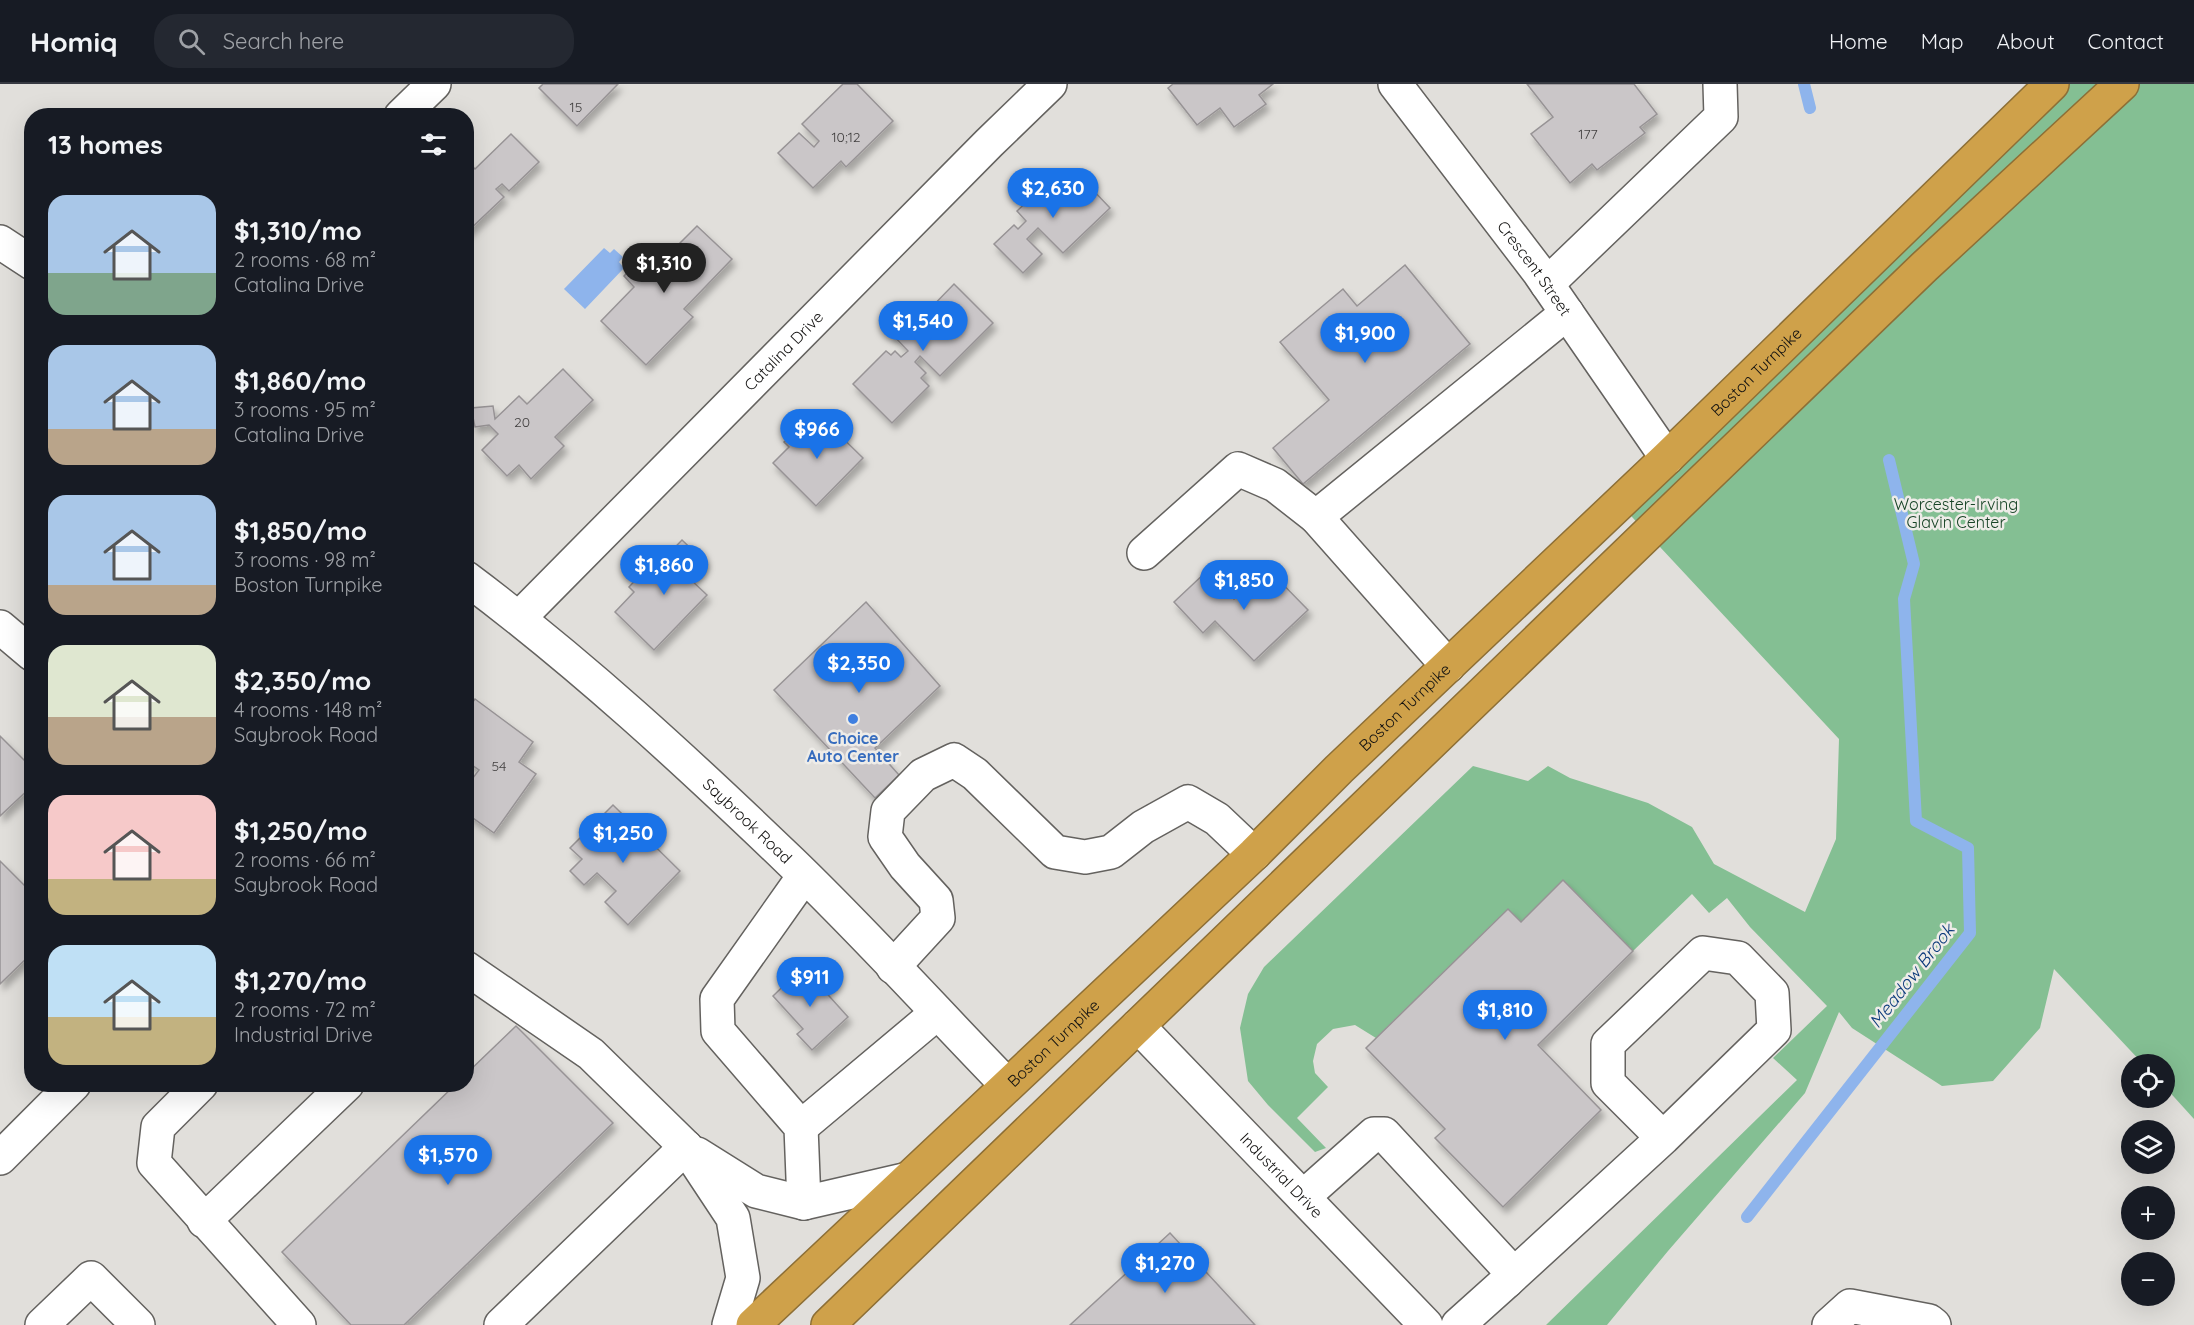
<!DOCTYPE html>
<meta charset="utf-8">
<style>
body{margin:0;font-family:Quicksand,sans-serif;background:#242831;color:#f1f3f6;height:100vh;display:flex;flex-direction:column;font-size:22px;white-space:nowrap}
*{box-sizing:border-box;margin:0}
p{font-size:20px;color:#9ea1a6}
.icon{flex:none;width:33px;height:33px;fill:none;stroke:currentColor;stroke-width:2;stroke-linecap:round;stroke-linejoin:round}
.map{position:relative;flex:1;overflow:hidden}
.panel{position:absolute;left:24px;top:24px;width:450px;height:984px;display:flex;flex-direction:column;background:#171b24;border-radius:24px;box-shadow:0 6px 24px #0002}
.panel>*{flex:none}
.buttons{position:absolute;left:2121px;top:970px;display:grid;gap:12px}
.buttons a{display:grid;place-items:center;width:54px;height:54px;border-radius:50%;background:#171b24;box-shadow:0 6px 24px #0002;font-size:30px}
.price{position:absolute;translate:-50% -51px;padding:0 14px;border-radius:21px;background:#1a73e8;color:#fff;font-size:20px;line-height:39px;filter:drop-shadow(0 2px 3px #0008)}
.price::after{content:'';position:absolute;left:50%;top:36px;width:18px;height:14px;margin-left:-9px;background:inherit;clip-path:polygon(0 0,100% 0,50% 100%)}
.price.selected{background:#222;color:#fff}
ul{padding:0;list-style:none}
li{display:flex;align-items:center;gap:18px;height:150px;padding:0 24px}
li span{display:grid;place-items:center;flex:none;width:168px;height:120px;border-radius:18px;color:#555}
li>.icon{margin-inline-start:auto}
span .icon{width:72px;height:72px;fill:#fffc;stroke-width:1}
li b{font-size:26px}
h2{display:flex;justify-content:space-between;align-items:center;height:72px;padding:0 24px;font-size:26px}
header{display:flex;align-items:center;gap:36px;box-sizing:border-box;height:84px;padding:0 30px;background:#171b24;border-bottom:2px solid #363941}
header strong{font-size:28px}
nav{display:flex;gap:33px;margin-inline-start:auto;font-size:21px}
.search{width:420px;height:54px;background:#242831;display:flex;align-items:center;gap:15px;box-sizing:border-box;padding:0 21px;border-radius:24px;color:#9ea1a6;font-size:22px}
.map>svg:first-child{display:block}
.green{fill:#84bf93}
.water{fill:#8eb4ec}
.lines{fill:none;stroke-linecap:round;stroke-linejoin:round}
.stream{stroke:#8eb4ec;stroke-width:12}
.building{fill:#cac6c8;stroke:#979395;stroke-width:1.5;filter:url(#shadow)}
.minor-casing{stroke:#64625f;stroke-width:36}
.highway-casing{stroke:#8d6f36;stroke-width:36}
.minor{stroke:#fff;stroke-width:33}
.highway{stroke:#cfa14a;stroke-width:33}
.shop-dot{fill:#3f7fe0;stroke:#eeece8;stroke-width:2}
.labels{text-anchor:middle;stroke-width:5;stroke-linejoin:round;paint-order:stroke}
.number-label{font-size:14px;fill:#413f3f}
.street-label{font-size:16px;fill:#131211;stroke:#eeece8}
.park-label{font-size:16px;fill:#174426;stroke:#eeece8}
.shop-label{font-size:16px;font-weight:bold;fill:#366cbe;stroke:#eeece8}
.water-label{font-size:18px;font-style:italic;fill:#0b3a7b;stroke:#eeece8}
</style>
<header>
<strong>Homiq</strong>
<div class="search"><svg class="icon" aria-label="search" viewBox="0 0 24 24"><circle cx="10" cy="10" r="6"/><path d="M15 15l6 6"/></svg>Search here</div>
<nav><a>Home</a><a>Map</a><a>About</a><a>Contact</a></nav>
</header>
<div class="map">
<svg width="2194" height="1241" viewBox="0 0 2194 1241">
<defs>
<filter id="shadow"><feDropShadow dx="3.5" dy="6" stdDeviation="3" flood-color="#0004"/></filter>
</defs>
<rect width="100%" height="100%" fill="#e1dfdb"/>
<path class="green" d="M2063,0H2194V1035L2165,1003L2164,981H2144L2054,885L2040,944L1993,997L1942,1002L1852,944L1839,928L1805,1009L1668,1167L1607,1241H1546L1797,996L1773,974L1827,922L1750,843L1727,814L1709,829L1692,810L1633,867L1564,797L1521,838L1508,825L1376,954L1355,941L1333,945L1317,960L1313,977L1315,989L1328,1003L1297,1034L1326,1064L1315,1068L1268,1021L1248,997L1240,944L1248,910L1264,883L1473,682L1528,697L1548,682L1570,694L1648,719L1692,743L1714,780L1805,828L1836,755L1839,655L1619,419Z"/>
<path class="water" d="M604,164L610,169L614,165L623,173L619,178L624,184L585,225L564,205Z"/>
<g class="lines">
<g class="stream">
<path d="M1804,0L1810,24"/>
<path d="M1747,1133L1970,849L1968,764L1916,737L1904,515L1914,480L1889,376"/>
</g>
</g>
<g class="building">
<path d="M543,0H618L577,42L539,4Z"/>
<path d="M843,0H857L893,37L846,83L841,77L813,104L778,69L799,49L814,63L819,57L802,40Z"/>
<path d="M1173,0H1273L1259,11L1266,20L1234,43L1220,24L1197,41L1168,4Z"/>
<path d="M1527,0H1634L1657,30L1640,43L1645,49L1597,86L1592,80L1570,99L1531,50L1553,33Z"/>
<path d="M511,50L539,78L509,107L502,100L496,105L504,113L466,149V81L469,79L475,85Z"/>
<path d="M1074,86L1110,124L1063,169L1038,144L1027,155L1042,170L1023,189L994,160L1014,141L1018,145L1026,137L1017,127L1048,98L1054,105Z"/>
<path d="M697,142L732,175L684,225L693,233L646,281L601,237L634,203L624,192L649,166L661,178Z"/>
<path d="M1405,181L1470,260L1303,400L1273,364L1329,316L1280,258L1343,205L1357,222Z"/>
<path d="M954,200L993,239L940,292L920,272L915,278L926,289L921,294L929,302L892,339L853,300L886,267L891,271L895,267L901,273L908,267L890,248L914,225L922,233Z"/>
<path d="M563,285L593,316L555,353L564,362L531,395L519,381L507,392L482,366L498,350L489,341L475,343L471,324L493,322L495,335L519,312L527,320Z"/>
<path d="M820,332L863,374L816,422L773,379L789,363L784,358L793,350L798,354Z"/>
<path d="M682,456L705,478L689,494L707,511L654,566L615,528L634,508L629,503L642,489L646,493Z"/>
<path d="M1267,484L1308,526L1254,577L1215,537L1203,549L1174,518L1207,487L1234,515Z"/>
<path d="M866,518L940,602L875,664L899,691L875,714L774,606Z"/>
<path d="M475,615L533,658L519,678L536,690L494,749L466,729V703L479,686L466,677V627Z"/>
<path d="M0,652L32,684V702L0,732Z"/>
<path d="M613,721L680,787L628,841L605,818L616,807L597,789L584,801L570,787L582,775L570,764Z"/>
<path d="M0,777L32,809V869L0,900Z"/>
<path d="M1563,796L1633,867L1538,961L1601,1026L1503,1123L1435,1054L1445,1045L1366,964L1508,825L1521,838Z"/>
<path d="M803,883L848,933L812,966L797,950L803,945L773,912Z"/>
<path d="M516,942L613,1039L404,1241H351L282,1168L456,1000H466V990Z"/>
<path d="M1170,1149L1255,1241H1070Z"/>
</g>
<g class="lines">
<defs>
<g id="minor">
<path id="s1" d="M1395,0L1538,187L1667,374"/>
<path d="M401,32L434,0"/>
<path d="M0,158L32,179"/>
<path d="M1547,200L1721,33L1720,0"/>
<path d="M1144,469L1238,385L1275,401L1316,433"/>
<path id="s2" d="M466,494C581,580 687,678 790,777C865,849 935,927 1007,1001"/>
<path id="s3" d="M519,534L989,59L1050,0"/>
<path d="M0,543L32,570"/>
<path d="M1448,582L1316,433L1567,229"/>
<path d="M893,883L938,834L936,816L905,782L885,753L888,727L923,691L954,676L975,690L1055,768L1085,773L1111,768L1143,743L1188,718L1217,735L1254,770"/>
<path d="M466,884L591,970L686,1063L733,1134L743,1194L729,1241"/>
<path id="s4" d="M1138,942L1426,1241"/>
<path d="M201,1000L158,1043L154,1079L299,1241"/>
<path d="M801,1043L937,929"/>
<path d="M697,1070L756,1107L804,1119L908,1095"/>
<path d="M0,1074L74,1000"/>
<path d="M1303,1113L1374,1050H1384L1509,1185L1507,1197L1458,1241"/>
<path d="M804,1119L801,1043L718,947L717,915L804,792"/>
<path d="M204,1137L347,1000"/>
<path d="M1507,1197L1663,1054L1774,946L1772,909L1738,874L1703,869L1608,960V999L1663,1054"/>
<path d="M42,1241L91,1194L138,1241"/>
<path d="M501,1241L686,1063"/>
<path d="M1829,1241L1850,1222L1929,1237L1934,1241"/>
</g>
<g id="highway">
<path id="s5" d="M753,1241L1254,770L1339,685L1667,374L2052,0"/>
<path d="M828,1241L1924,183L2122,0"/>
</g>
</defs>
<use href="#minor" class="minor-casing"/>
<use href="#highway" class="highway-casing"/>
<use href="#minor" class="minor"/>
<use href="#highway" class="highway"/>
</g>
<circle class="shop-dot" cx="853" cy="635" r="6"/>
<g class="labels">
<g class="number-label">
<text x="576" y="28">15</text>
<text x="1588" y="55">177</text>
<text x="846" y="58">10;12</text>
<text x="522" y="343">20</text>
<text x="499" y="687">54</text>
</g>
<g class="street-label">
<text dy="6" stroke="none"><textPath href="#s1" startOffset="231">Crescent Street</textPath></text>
<text dy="6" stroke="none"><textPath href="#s3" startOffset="376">Catalina Drive</textPath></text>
<text dy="6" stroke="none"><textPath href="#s5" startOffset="1384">Boston Turnpike</textPath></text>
<text dy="6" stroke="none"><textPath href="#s5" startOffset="898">Boston Turnpike</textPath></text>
<text dy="6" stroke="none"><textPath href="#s2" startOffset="372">Saybrook Road</textPath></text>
<text dy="6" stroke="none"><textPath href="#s5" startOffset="412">Boston Turnpike</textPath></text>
<text dy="6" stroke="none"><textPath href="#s4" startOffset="207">Industrial Drive</textPath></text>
</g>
<g class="park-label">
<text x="1956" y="426">Worcester-Irving<tspan x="1956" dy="18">Glavin Center</tspan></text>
</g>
<g class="shop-label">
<text x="853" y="660">Choice<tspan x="853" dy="18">Auto Center</tspan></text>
</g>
<g class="water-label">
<text transform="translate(1912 892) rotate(-52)" y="6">Meadow Brook</text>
</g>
</g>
</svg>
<div class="buttons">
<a><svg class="icon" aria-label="locate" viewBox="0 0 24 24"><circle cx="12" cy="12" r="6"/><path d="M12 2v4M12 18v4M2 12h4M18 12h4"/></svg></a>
<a><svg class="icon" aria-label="layers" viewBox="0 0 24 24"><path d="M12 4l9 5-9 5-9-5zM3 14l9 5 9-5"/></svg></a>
<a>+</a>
<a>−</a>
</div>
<b class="price" style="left:1053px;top:135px">$2,630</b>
<b class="price selected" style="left:664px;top:210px">$1,310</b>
<b class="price" style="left:923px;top:268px">$1,540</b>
<b class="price" style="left:1365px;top:280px">$1,900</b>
<b class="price" style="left:817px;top:376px">$966</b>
<b class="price" style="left:664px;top:512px">$1,860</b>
<b class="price" style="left:1244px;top:527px">$1,850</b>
<b class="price" style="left:859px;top:610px">$2,350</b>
<b class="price" style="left:623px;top:780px">$1,250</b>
<b class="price" style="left:810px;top:924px">$911</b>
<b class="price" style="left:1505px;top:957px">$1,810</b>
<b class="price" style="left:448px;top:1102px">$1,570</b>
<b class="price" style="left:1165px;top:1210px">$1,270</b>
<section class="panel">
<h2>13 homes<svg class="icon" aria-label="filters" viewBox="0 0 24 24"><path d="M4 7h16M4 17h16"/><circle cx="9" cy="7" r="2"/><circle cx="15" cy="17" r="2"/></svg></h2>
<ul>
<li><span style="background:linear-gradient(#a9c7e8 65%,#7fa58c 0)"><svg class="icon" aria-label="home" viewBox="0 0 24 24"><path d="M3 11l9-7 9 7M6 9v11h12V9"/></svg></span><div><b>$1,310/mo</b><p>2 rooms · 68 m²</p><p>Catalina Drive</p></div></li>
<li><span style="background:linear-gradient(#a9c7e8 70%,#b9a48a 0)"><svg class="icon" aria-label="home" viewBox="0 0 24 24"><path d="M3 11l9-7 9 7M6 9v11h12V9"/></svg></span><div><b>$1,860/mo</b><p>3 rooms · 95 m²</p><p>Catalina Drive</p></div></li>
<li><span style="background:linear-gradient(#a9c7e8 75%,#b9a48a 0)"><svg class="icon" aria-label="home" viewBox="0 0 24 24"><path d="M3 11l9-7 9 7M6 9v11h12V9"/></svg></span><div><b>$1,850/mo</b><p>3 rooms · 98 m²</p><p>Boston Turnpike</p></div></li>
<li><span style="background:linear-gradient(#dfe7d0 60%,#b9a48a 0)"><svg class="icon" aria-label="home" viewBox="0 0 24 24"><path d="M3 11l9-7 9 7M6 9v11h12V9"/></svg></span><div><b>$2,350/mo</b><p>4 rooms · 148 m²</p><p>Saybrook Road</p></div></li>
<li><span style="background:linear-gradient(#f6c9c9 70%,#c2b280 0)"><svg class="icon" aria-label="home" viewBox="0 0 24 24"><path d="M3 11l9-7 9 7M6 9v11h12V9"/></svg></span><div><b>$1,250/mo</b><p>2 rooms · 66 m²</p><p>Saybrook Road</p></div></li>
<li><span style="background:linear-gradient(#bfe0f5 60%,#c2b280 0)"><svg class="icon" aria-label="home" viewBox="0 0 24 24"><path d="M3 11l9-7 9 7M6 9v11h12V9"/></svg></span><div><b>$1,270/mo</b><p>2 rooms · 72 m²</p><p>Industrial Drive</p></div></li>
</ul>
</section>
</div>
